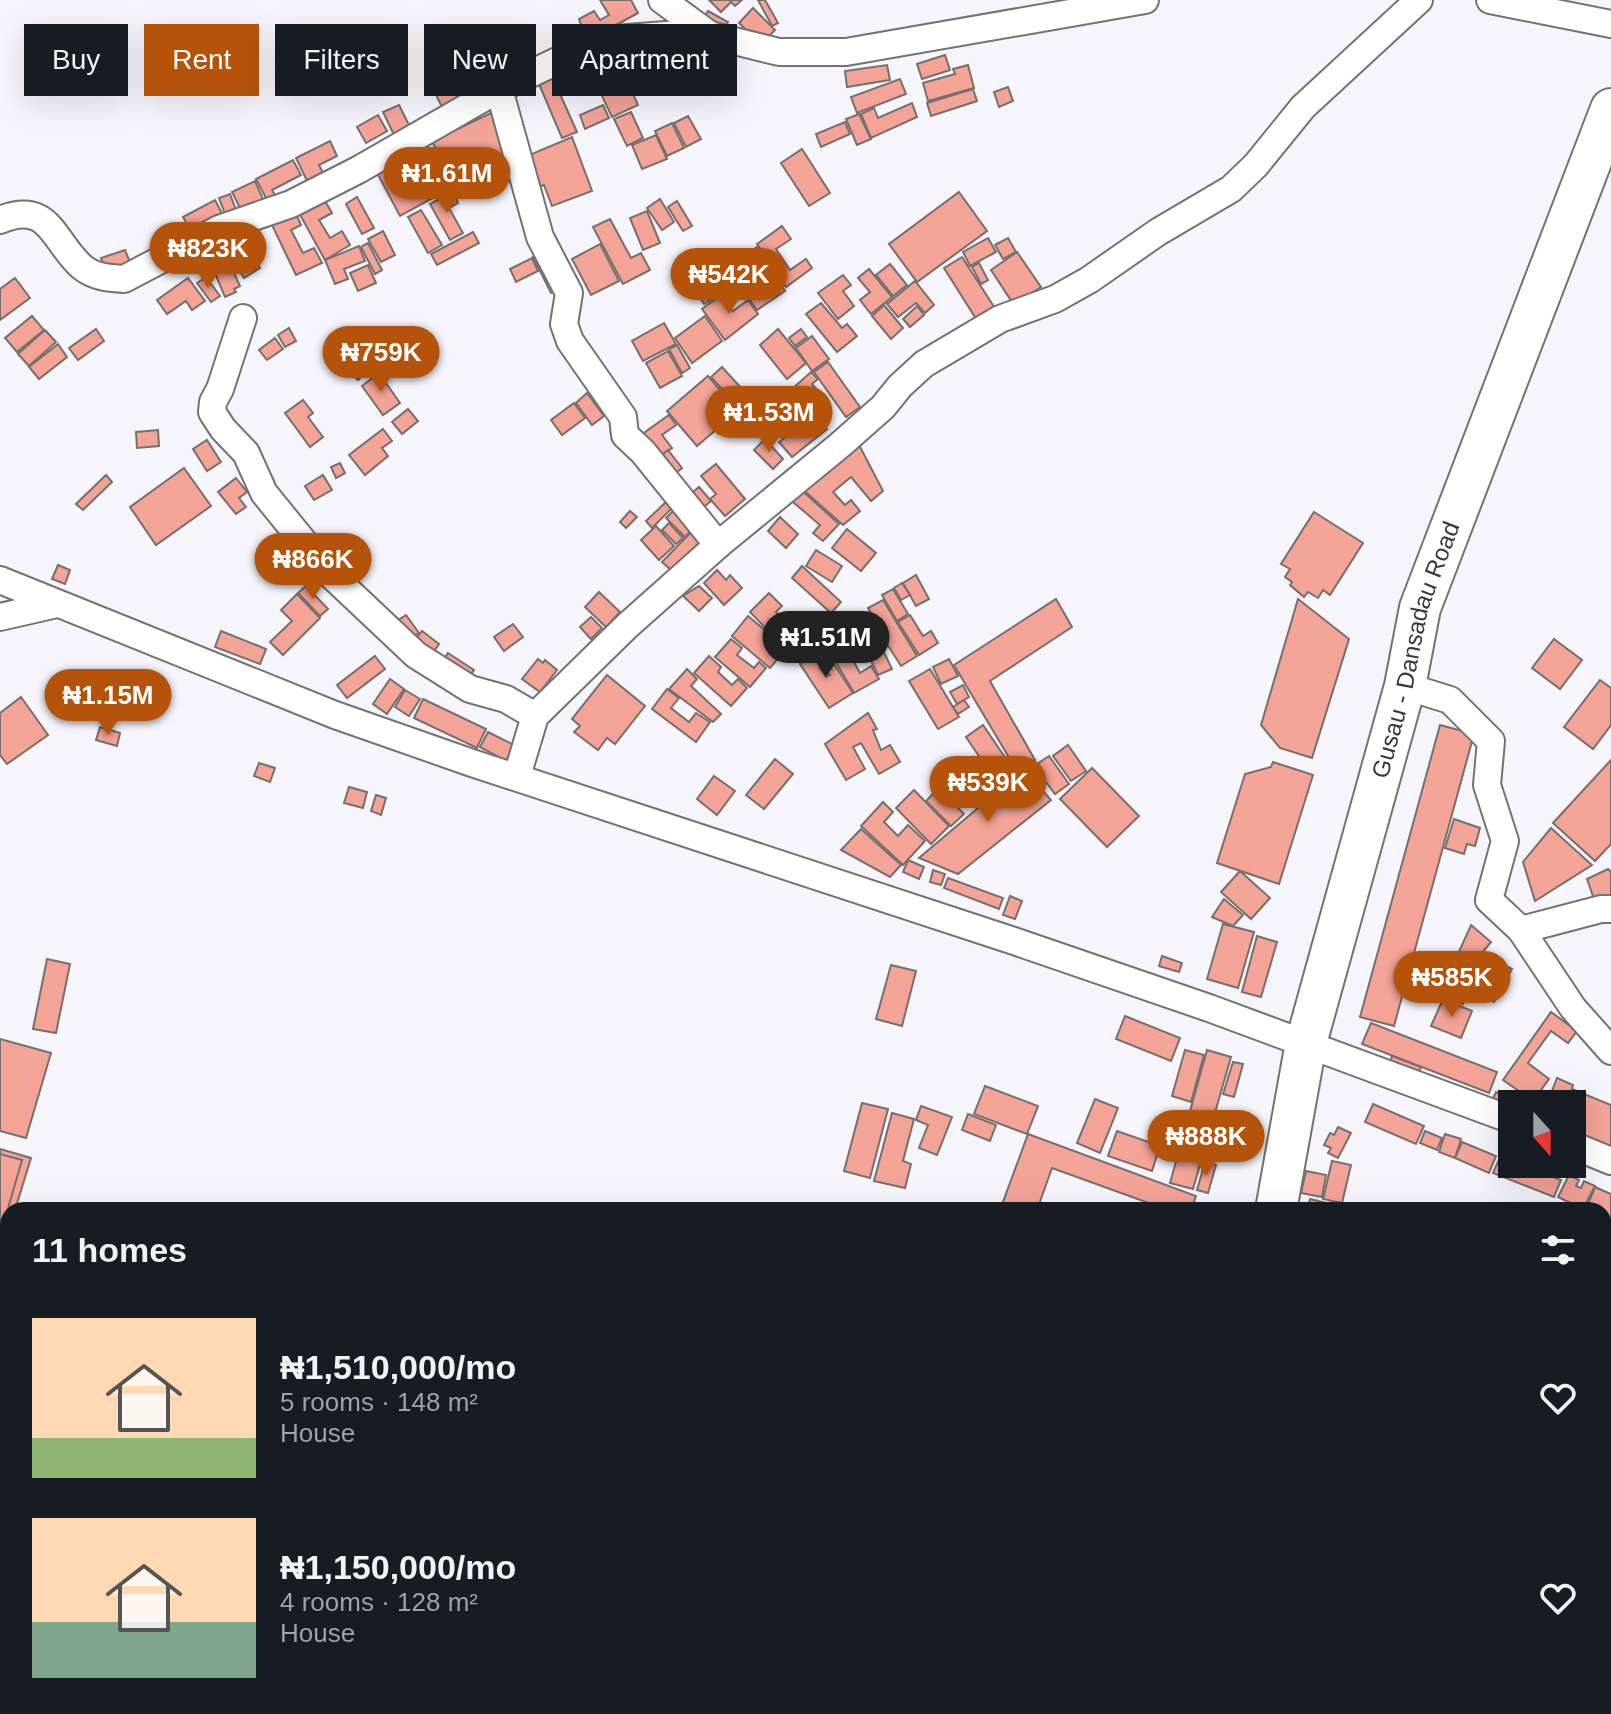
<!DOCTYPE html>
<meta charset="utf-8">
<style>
body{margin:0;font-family:Arial,sans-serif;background:#242831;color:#f1f3f6;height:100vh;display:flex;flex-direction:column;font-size:30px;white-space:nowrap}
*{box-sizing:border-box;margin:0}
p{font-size:26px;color:#9ea1a6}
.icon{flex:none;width:44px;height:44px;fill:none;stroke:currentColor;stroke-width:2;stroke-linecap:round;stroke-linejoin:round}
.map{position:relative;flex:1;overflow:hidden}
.details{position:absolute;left:0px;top:1202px;width:1612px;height:512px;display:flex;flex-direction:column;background:#171b24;border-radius:24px 24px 0 0;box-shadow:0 8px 32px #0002}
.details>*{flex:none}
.top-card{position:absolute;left:24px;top:24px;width:800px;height:72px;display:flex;gap:16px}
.needle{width:52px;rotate:159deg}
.buttons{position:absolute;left:1498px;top:1090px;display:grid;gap:16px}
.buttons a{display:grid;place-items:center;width:88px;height:88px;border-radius:0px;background:#171b24;box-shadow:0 8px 32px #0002;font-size:40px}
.price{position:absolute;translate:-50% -68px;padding:0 18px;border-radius:28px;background:#b45309;color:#fff;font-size:26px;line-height:52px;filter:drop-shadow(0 2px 4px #0008)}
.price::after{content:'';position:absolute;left:50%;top:48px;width:24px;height:18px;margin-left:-12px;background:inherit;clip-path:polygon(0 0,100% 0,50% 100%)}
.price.selected{background:#222;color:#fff}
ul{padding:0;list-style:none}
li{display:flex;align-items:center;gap:24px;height:200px;padding:0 32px}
li span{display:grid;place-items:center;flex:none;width:224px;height:160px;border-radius:0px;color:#555}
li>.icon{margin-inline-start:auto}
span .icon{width:96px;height:96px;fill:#fffc;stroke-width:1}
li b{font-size:34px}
h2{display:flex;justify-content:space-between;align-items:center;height:96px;padding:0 32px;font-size:34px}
.pill{padding:0 28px;border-radius:0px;background:#171b24;box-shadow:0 8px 32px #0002;font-size:28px;line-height:72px}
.pill.selected{background:#b45309;color:#fff}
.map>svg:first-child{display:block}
.building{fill:#f4a397;stroke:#756f6e;stroke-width:2}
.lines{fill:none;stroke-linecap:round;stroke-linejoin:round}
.street-casing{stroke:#737277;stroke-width:30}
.primary-casing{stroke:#737277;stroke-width:44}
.street{stroke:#fff;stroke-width:26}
.primary{stroke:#fff;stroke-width:40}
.labels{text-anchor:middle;stroke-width:7;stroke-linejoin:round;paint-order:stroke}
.street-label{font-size:24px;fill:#383739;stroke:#f6f5fb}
</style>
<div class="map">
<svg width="1611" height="1714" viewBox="0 0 1611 1714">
<rect width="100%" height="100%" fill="#f6f5fb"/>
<g class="building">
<path d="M600,0H631L638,13L587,41L579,19L594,11L600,20L609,15Z"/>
<path d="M709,0H742L735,6L731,2L721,12Z"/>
<path d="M758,0H765L778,23L772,26Z"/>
<path d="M753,8L775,30L761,44L739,23Z"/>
<path d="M708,11L728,22L723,30L703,19Z"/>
<path d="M512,52L519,64L507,70L501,58Z"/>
<path d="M945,55L950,70L922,79L917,64Z"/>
<path d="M499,56L510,79L492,87L482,64Z"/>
<path d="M616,56L638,105L612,117L589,69Z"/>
<path d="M887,65L890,80L847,87L845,71Z"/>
<path d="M968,65L974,88L928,101L923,83L955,74L953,69Z"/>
<path d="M481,66L487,79L456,93L462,106L445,114L433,88Z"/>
<path d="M560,75L563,82L556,85L577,132L562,138L539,84Z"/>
<path d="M900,79L906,94L857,113L851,97Z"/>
<path d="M1008,87L1013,101L999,107L994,92Z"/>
<path d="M973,89L977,101L931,116L927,103Z"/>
<path d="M912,103L917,117L871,138L861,114L874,108L878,118Z"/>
<path d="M399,105L411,129L395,137L383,112Z"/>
<path d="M603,105L609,118L585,129L580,115Z"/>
<path d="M631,112L643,138L627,146L614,119Z"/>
<path d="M491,113L514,161L455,190L432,141Z"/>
<path d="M859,114L871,139L857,145L846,119Z"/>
<path d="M378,115L387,131L366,143L357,127Z"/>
<path d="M688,116L701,139L686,147L674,123Z"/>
<path d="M845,122L850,134L821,147L816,134Z"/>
<path d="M672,123L684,148L667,156L655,131Z"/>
<path d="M656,135L667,159L642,169L632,145Z"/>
<path d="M572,137L592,191L552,206L544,185L529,191L520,159Z"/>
<path d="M330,141L337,156L319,165L325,177L309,185L296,158Z"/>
<path d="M426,144L451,188L400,216L376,171L400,159L404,166L397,170L399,174L406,170L407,173L424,164L431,177L435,174L427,159L413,166L407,155Z"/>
<path d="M802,149L830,193L809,206L781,163Z"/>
<path d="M293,160L301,175L272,190L278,200L269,204L256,179Z"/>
<path d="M255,181L265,204L243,214L232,192Z"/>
<path d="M453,192L458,203L449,208L463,233L450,240L430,204Z"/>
<path d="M959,192L987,231L917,282L889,244Z"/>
<path d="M230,194L239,218L228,222L219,198Z"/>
<path d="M357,197L374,228L362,234L346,204Z"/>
<path d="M324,199L332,213L319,220L330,238L342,231L350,245L325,260L299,213Z"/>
<path d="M660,199L674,222L662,230L647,208Z"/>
<path d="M215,200L227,223L196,240L183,217Z"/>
<path d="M677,201L692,226L683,231L668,207Z"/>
<path d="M421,210L442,245L428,253L408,217Z"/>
<path d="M647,211L660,243L643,250L630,218Z"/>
<path d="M295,212L301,225L291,230L303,253L314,248L322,263L296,275L271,223Z"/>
<path d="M610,219L631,258L641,253L650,270L623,284L593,227Z"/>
<path d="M782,226L791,239L776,249L790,270L806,259L812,268L786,287L757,244Z"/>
<path d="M383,231L395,255L381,262L368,239Z"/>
<path d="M473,232L479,243L437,265L431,254Z"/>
<path d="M988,238L996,252L970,266L963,252Z"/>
<path d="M1008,238L1016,252L1003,259L995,245Z"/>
<path d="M368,243L382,270L375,274L361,247Z"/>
<path d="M600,244L619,281L591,295L572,259Z"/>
<path d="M359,246L365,261L344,269L348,279L335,284L325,260Z"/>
<path d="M757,247L766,259L754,266L767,286L777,279L785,291L757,310L727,267Z"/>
<path d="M125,250L133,270L93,285L86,264L96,260L101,273L106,271L101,258Z"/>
<path d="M547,250L566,286L551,293L533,257Z"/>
<path d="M218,251L222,263L205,270L200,258Z"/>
<path d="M1017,252L1041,287L1014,305L991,270Z"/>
<path d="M252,255L260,268L244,278L236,265Z"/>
<path d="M962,257L998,313L980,325L944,268Z"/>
<path d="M532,258L538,271L516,282L510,269Z"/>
<path d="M979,263L988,280L981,284L972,267Z"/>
<path d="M230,264L240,286L234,289L236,292L225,297L214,271Z"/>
<path d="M890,264L907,285L893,296L876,275Z"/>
<path d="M368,265L376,283L358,291L350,273Z"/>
<path d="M726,268L736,284L704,304L694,288Z"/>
<path d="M869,269L892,297L871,314L860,300L870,292L858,278Z"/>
<path d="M843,275L851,285L843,291L854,306L838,319L818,293Z"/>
<path d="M206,277L220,296L211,302L197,283Z"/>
<path d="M15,278L30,298L0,320V289Z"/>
<path d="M188,278L205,301L192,310L186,301L167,314L157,300Z"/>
<path d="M915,281L934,305L925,313L916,303L898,317L887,304Z"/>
<path d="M721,295L733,311L748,300L758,314L725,340L702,309Z"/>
<path d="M821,303L842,328L847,324L857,336L837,352L806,314Z"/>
<path d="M884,305L903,328L891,339L872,316Z"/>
<path d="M917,306L924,315L910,327L903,319Z"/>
<path d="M32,316L44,330L17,352L5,338Z"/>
<path d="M705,316L722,341L692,363L675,338Z"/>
<path d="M664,323L676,344L643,361L632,341Z"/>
<path d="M289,328L296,341L285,347L278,335Z"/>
<path d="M96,329L104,341L78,360L69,348Z"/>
<path d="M778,329L806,363L787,379L760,345Z"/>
<path d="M801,329L807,337L795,346L789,338Z"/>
<path d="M45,330L56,342L29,366L18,354Z"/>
<path d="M812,336L829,359L812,371L796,348Z"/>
<path d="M275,338L283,349L267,360L259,350Z"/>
<path d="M58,344L67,357L39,379L29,367Z"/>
<path d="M677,345L690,368L682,373L669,349Z"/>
<path d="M668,351L682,376L660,388L646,363Z"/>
<path d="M361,352L374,364L358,380L345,368Z"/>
<path d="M828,362L860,407L846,417L814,372Z"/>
<path d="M722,367L762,411L751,421L711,377Z"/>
<path d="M811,372L818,379L812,384L826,400L813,411L793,388Z"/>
<path d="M379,373L400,403L383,415L362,386Z"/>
<path d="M708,376L738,411L697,446L667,411Z"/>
<path d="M789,388L803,402L764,437L751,423Z"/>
<path d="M587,393L604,416L592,425L576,403Z"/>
<path d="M303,400L313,413L308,417L323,437L310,447L285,413Z"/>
<path d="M574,403L585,418L562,435L551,420Z"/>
<path d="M408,409L418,421L402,434L392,422Z"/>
<path d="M814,413L827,429L792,457L779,442Z"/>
<path d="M669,415L676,425L662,435L672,448L644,467L627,445Z"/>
<path d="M383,429L392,441L382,448L388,456L365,475L349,455Z"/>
<path d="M158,430L159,446L137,448L136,432Z"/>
<path d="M765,439L783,459L773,469L754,450Z"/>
<path d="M856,439L883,491L871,501L851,477L833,492L845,505L851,500L860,511L843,525L801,488Z"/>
<path d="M207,440L221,462L207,471L193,449Z"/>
<path d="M668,450L682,468L676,473L646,468Z"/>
<path d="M340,463L345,473L336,478L331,467Z"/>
<path d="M716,464L745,499L725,516L710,499L716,494L701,476Z"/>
<path d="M184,468L211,506L156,545L130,507Z"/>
<path d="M106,475L112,482L83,510L76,504Z"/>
<path d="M323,475L332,490L314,500L305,486Z"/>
<path d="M236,478L247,492L239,498L246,507L236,514L218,492Z"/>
<path d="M797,486L839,524L823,541L813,533L820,525L787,497Z"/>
<path d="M699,487L711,501L703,508L678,505Z"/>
<path d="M668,500L674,506L652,528L646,521Z"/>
<path d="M677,507L696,526L685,537L666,518Z"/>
<path d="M630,511L637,517L626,528L620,522Z"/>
<path d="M1314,512L1363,543L1330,595L1323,590L1318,598L1308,592L1304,597L1290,585L1292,582L1285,577L1290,569L1281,564Z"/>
<path d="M780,517L798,534L786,548L768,531Z"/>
<path d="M669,523L683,538L676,544L662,530Z"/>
<path d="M656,526L674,546L659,560L641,540Z"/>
<path d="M694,529L704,538L672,571L662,562Z"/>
<path d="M847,529L876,553L861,571L832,548Z"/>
<path d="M816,550L842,566L832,582L806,566Z"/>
<path d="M58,565L70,570L65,584L52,579Z"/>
<path d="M802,566L841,602L831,613L792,578Z"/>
<path d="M717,570L726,580L730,575L742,588L724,605L704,583Z"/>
<path d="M916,575L929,599L916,606L903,583Z"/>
<path d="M902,583L910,595L901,600L894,588Z"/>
<path d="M306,586L328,609L320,616L298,593Z"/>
<path d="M699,586L712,598L699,611L683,596Z"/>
<path d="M893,589L908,614L897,621L882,595Z"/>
<path d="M599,592L620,612L606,627L585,607Z"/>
<path d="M769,593L782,606L776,612L792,628L798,622L807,631L787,650L750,612Z"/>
<path d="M297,594L320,618L283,655L270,642L292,621L281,610Z"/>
<path d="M1056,599L1072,627L990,681L1035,760L1017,771L954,665Z"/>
<path d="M1298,599L1349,639L1312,758L1280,748L1261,725Z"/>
<path d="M883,600L917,656L901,666L882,636L870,643L862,630L875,621L868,608Z"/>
<path d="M406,615L419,633L409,640L392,624Z"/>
<path d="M910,615L923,636L931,631L938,643L919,655L898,622Z"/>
<path d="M748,616L772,636L768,642L782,654L770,668L732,636Z"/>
<path d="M591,617L602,628L591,639L580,627Z"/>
<path d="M856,622L868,642L862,645L851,626Z"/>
<path d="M513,624L523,637L504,651L494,637Z"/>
<path d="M221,631L266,649L260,664L215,647Z"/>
<path d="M422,631L439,644L430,657L412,644Z"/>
<path d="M841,632L847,643L844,644L860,673L871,666L879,679L854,693L824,642Z"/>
<path d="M731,639L742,648L737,655L754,668L759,662L766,668L750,687L715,657Z"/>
<path d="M1554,639L1582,660L1560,689L1532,668Z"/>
<path d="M878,640L892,669L878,675L864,647Z"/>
<path d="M825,648L833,659L820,668L826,677L830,675L827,671L831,669L829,667L834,664L853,693L829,708L800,664Z"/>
<path d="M448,653L474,670L462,688L436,671Z"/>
<path d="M375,656L385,669L347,698L337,685Z"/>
<path d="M709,656L721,667L718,672L732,685L738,679L747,688L731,706L694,673Z"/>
<path d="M538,659L543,663L545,660L557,670L540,692L522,679Z"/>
<path d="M949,659L958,676L941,684L933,667Z"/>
<path d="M687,669L697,679L691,686L721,714L713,722L669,689Z"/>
<path d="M930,669L959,717L938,729L909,681Z"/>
<path d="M607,675L645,706L615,744L607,738L598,750L574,732L580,726L572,719Z"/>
<path d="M390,679L404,689L387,714L373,704Z"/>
<path d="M1600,680L1611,688V725L1593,749L1564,727Z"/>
<path d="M68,682L81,686L78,696L65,691Z"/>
<path d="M963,685L969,697L957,704L950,692Z"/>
<path d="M667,689L679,698L671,708L689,722L696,713L710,722L696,742L652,709Z"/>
<path d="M405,690L420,699L409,716L395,707Z"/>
<path d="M21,697L48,735L7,764L0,755V713Z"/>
<path d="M423,699L486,729L477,748L414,718Z"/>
<path d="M964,700L969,707L958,714L953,707Z"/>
<path d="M868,713L877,729L873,730L881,750L890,745L900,762L879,774L861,743L853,747L865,769L846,780L825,744Z"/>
<path d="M983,725L1015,772L982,794L969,776L985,765L966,737Z"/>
<path d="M1440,725L1474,734L1394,1026L1360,1017Z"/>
<path d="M100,727L120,733L117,746L96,740Z"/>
<path d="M488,732L514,745L506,761L480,747Z"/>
<path d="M1068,745L1086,771L1071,781L1053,756Z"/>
<path d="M1049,756L1069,784L1055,794L1034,766Z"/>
<path d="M775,759L793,774L764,809L746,795Z"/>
<path d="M1611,760V844L1595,861L1553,823Z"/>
<path d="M1273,762L1313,775L1279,884L1217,863L1245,774L1271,767Z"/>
<path d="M259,763L275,768L270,782L254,776Z"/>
<path d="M1092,768L1139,816L1107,847L1060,799Z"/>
<path d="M1024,769L1051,800L958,874L919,858Z"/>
<path d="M714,776L735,791L717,815L697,799Z"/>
<path d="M349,787L367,792L363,808L344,803Z"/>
<path d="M939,788L964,814L951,826L926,801Z"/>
<path d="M914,790L949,826L931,844L896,808Z"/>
<path d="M376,795L386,798L381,815L371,811Z"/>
<path d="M883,802L893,812L884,822L898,836L908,825L925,841L903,865L861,826Z"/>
<path d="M1454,819L1480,828L1475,846L1467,844L1464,854L1445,848Z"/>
<path d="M1551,828L1592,865L1535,901L1523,862Z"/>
<path d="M861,829L901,865L890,877L841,850Z"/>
<path d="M908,860L924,867L919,879L903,872Z"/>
<path d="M1608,869L1611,872V896L1595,902L1587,879Z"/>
<path d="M933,870L945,874L941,885L930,882Z"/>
<path d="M1240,871L1270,898L1251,919L1221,892Z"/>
<path d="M948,878L1003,898L999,909L944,888Z"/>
<path d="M1010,896L1022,901L1015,919L1003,915Z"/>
<path d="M1224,899L1243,915L1233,926L1212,917Z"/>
<path d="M1223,924L1254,932L1238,988L1207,979Z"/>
<path d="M1471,925L1491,942L1477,959L1482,962L1463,1004L1440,994Z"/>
<path d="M1257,936L1277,942L1261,997L1242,992Z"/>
<path d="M1162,956L1182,963L1179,972L1159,966Z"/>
<path d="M47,959L70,964L56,1033L33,1029Z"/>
<path d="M1498,962L1512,969L1494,1002L1480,995Z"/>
<path d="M891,965L916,971L902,1026L876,1019Z"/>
<path d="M1443,999L1472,1011L1461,1038L1431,1026Z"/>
<path d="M1551,1012L1577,1031L1568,1043L1551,1031L1528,1063L1549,1079L1533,1101L1503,1080Z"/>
<path d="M1125,1016L1180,1038L1171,1061L1116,1039Z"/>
<path d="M1371,1023L1497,1072L1489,1093L1362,1044Z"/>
<path d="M0,1039L51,1053L26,1138L0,1131Z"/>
<path d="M1185,1050L1204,1055L1191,1102L1172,1096Z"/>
<path d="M1207,1050L1231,1057L1193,1189L1170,1183Z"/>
<path d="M1392,1056L1421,1067L1415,1083L1386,1072Z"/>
<path d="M1233,1062L1243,1064L1234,1097L1223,1094Z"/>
<path d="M1557,1078L1573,1085L1572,1089L1611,1105V1147L1572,1132V1104H1547Z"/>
<path d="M985,1086L1038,1106L1027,1134L974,1114Z"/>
<path d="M1496,1092L1520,1104H1512V1115L1489,1107Z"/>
<path d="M1095,1099L1118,1108L1100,1153L1077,1143Z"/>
<path d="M862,1103L888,1109L870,1178L844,1171Z"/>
<path d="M1373,1104L1424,1126L1416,1144L1365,1122Z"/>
<path d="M921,1106L952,1117L937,1155L919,1148L928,1125L916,1120Z"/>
<path d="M892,1113L914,1119L903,1161L911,1164L905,1188L874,1181Z"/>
<path d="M968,1114L996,1125L990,1141L962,1130Z"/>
<path d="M1216,1120L1227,1123L1218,1151L1208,1148Z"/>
<path d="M1169,1122L1184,1127L1176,1148L1161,1144Z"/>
<path d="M1338,1127L1351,1133L1338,1158L1328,1153L1331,1148L1324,1145L1330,1133L1334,1135Z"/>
<path d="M1117,1131L1160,1146L1152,1171L1108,1156Z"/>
<path d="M1425,1131L1442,1138L1437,1150L1420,1143Z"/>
<path d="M1028,1134L1196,1196L1191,1210H1168L1052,1168L1037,1210H1000Z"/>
<path d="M1445,1134L1461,1139L1455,1158L1439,1152Z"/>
<path d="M1462,1142L1496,1156L1489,1173L1455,1158Z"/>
<path d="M0,1149L31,1158L15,1210H8V1232L3,1249L0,1248Z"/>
<path d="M0,1154L22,1160L0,1236Z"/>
<path d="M1500,1157L1512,1161V1164H1519L1561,1180L1554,1197L1493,1173Z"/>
<path d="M1332,1161L1351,1165L1342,1203L1323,1199Z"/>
<path d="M1205,1162L1216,1165L1208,1193L1197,1190Z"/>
<path d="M1306,1171L1326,1175L1322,1197L1301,1193Z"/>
<path d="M1569,1175L1579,1180L1576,1186L1581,1188L1584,1181L1595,1186L1583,1209L1558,1197Z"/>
<path d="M1595,1187L1611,1194V1220L1604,1217V1210L1586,1209Z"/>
<path d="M1310,1199L1343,1207L1342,1210H1317L1308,1207Z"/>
</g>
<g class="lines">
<defs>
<g id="street">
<path d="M662,0L710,35L779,52H846L1145,0"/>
<path d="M1490,0L1611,24"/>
<path d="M499,89L540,237L569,293L564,324L570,341L623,417L625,435L643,452L718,545"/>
<path d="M0,220C50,199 53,242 82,267C94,277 109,278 124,279L219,229L291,204L358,170L499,89L601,40L705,32"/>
<path d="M243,318L220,389L213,402L212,412L223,429L246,453L264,493L329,573L416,655L470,689L506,699L535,716"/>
<path d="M0,580L335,715L472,763L1014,941L1209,1008L1512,1120"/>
<path d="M0,617L57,604"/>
<path d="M1405,686L1450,700L1491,741L1487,785L1505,841L1489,900L1521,930L1573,1008L1611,1051"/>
<path d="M517,776L535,716L627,626L718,545L840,445L883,407L900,386L924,364L1000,319L1055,299L1089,280L1158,232L1231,189L1256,165L1303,107L1419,0"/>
<path d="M1521,930L1601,909H1611"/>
<path d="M1572,1145L1611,1161"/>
</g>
<g id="primary">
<path id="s1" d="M1276,1210L1306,1043L1405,686L1420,608L1611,109"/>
<path d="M1187,1714L1188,1706"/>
</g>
</defs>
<use href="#street" class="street-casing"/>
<use href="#primary" class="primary-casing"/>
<use href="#street" class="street"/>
<use href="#primary" class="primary"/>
</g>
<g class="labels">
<g class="street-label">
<text dy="8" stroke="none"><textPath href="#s1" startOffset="578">Gusau - Dansadau Road</textPath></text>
</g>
</g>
</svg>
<div class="buttons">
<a><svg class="needle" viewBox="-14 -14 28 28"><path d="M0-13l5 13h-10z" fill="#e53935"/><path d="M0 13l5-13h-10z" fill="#9ea1a6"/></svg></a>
</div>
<b class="price" style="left:447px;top:215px">₦1.61M</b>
<b class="price" style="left:208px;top:290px">₦823K</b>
<b class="price" style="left:729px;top:316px">₦542K</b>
<b class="price" style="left:381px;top:394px">₦759K</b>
<b class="price" style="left:769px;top:454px">₦1.53M</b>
<b class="price" style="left:313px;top:601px">₦866K</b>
<b class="price selected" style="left:826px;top:679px">₦1.51M</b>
<b class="price" style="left:108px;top:737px">₦1.15M</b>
<b class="price" style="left:988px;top:824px">₦539K</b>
<b class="price" style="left:1452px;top:1019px">₦585K</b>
<b class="price" style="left:1206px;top:1178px">₦888K</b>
<div class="top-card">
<a class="pill">Buy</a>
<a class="pill selected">Rent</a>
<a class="pill">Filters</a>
<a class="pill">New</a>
<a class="pill">Apartment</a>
</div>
<section class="details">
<h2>11 homes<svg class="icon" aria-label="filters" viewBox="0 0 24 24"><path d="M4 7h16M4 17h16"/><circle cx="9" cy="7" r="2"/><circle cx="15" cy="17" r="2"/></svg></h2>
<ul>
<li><span style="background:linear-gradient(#ffd9b3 75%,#8fb573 0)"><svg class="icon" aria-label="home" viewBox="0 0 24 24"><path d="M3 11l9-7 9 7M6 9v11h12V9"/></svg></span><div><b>₦1,510,000/mo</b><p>5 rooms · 148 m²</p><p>House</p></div><svg class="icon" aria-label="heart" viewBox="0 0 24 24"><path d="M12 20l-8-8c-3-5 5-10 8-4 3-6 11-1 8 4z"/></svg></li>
<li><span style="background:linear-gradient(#ffd9b3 65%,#7fa58c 0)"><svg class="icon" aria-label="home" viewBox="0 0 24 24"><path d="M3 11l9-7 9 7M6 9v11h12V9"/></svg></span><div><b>₦1,150,000/mo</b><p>4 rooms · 128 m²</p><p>House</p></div><svg class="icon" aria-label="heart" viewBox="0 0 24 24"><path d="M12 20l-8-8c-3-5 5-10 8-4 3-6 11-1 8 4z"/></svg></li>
</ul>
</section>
</div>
